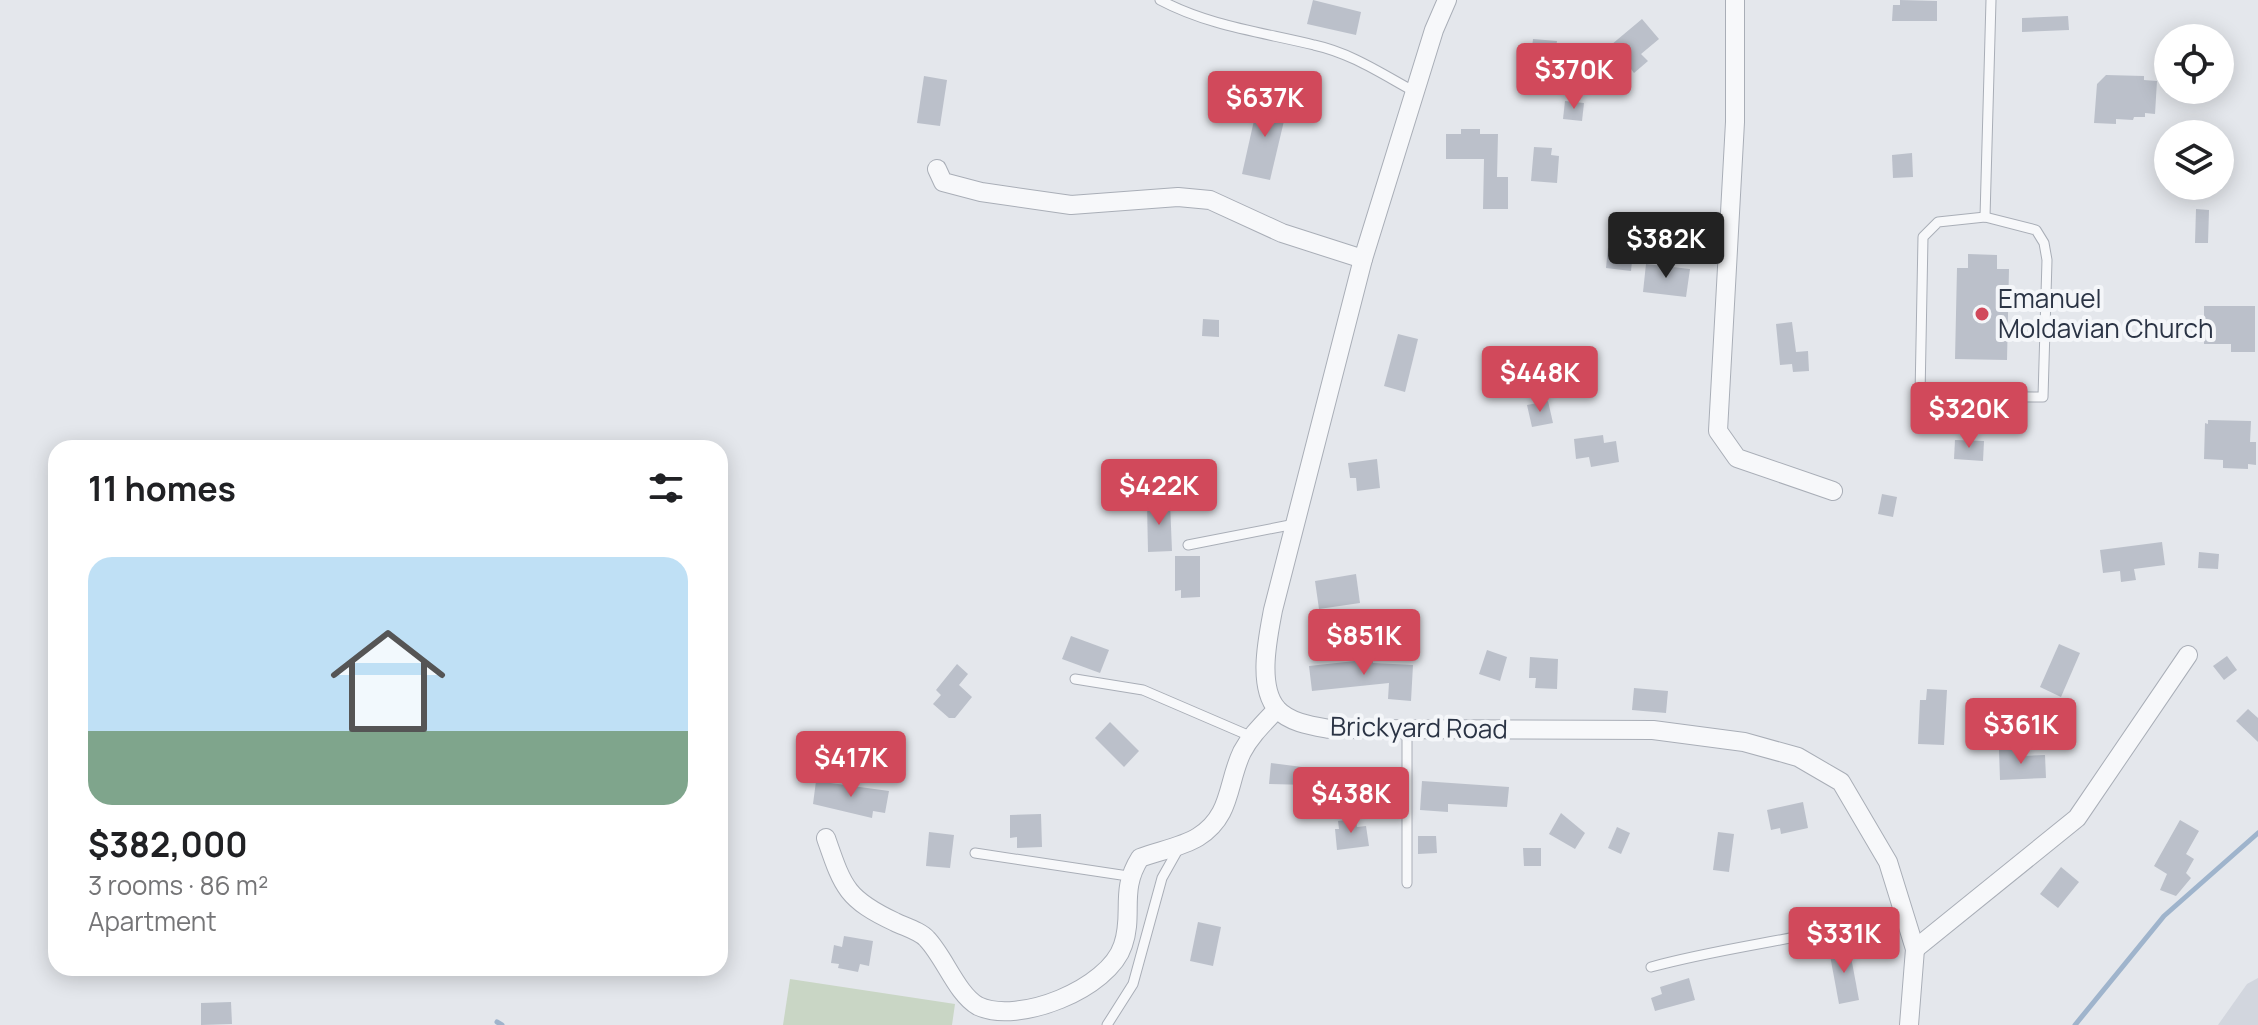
<!DOCTYPE html>
<meta charset="utf-8">
<style>
body{margin:0;font-family:Manrope,sans-serif;background:#f2f2f2;color:#202124;height:100vh;display:flex;flex-direction:column;font-size:30px;white-space:nowrap}
*{box-sizing:border-box;margin:0}
p{font-size:26px;color:#757577}
.icon{flex:none;width:44px;height:44px;fill:none;stroke:currentColor;stroke-width:2;stroke-linecap:round;stroke-linejoin:round}
.map{position:relative;flex:1;overflow:hidden}
.drawer{position:absolute;left:48px;top:440px;width:680px;height:536px;display:flex;flex-direction:column;background:#fff;border-radius:24px;box-shadow:0 4px 20px #0003}
.drawer>*{flex:none}
.fabs{position:absolute;left:2154px;top:24px;display:grid;gap:16px}
.fabs a{display:grid;place-items:center;width:80px;height:80px;border-radius:50%;background:#fff;box-shadow:0 4px 20px #0003;font-size:40px}
.price{position:absolute;translate:-50% -68px;padding:0 18px;border-radius:8px;background:#d1495b;color:#fff;font-size:26px;line-height:52px;filter:drop-shadow(0 2px 4px #0008)}
.price::after{content:'';position:absolute;left:50%;top:48px;width:24px;height:18px;margin-left:-12px;background:inherit;clip-path:polygon(0 0,100% 0,50% 100%)}
.price.active{background:#222;color:#fff}
ul{padding:0;list-style:none}
li{display:grid;align-content:center;gap:16px;height:424px;padding:0 40px}
li+li{border-top:2px solid #e0e0e0}
li span{display:grid;place-items:center;height:248px;border-radius:24px;color:#555}
li>.icon{margin-inline-start:auto}
span .icon{width:144px;height:144px;fill:#fffc;stroke-width:1}
li b{font-size:34px}
h2{display:flex;justify-content:space-between;align-items:center;height:96px;padding:0 40px;font-size:34px}
.map>svg:first-child{display:block}
.built{fill:#d2d6de}
.green{fill:#c9d6c5}
.lines{fill:none;stroke-linecap:round;stroke-linejoin:round}
.stream{stroke:#9fb4cc;stroke-width:5}
.building{fill:#bbc0ca}
.lane-casing{stroke:#a9aeb7;stroke-width:11}
.street-casing{stroke:#a9aeb7;stroke-width:20}
.lane{stroke:#f7f8fa;stroke-width:9}
.street{stroke:#f7f8fa;stroke-width:18}
.poi-dot{fill:#d1495b;stroke:#f4f6f9;stroke-width:3}
.labels{text-anchor:middle;stroke-width:8;stroke-linejoin:round;paint-order:stroke}
.poi-label{font-size:26px;fill:#2b3445;stroke:#f4f6f9;text-anchor:start}
.street-label{font-size:26px;fill:#2b3445;stroke:#f4f6f9}
</style>
<div class="map">
<svg width="2258" height="1025" viewBox="0 0 2258 1025">
<rect width="100%" height="100%" fill="#e4e7ec"/>
<path class="built" d="M2258,978V1025H2218L2247,984Z"/>
<path class="green" d="M790,979L955,1004L952,1025H783Z"/>
<g class="lines">
<g class="stream">
<path d="M497,1022L502,1025"/>
<path d="M2075,1025L2164,916L2258,833"/>
</g>
</g>
<g class="building">
<path d="M1313,0L1361,12L1356,35L1307,24Z"/>
<path d="M1900,0L1937,1V21H1892L1893,5H1900Z"/>
<path d="M2068,16L2069,30L2022,32V18Z"/>
<path d="M1642,19L1659,39L1641,54L1648,61L1634,73L1628,65L1616,75L1599,55Z"/>
<path d="M1533,39L1557,41L1555,53H1563L1562,68L1530,64Z"/>
<path d="M2106,75L2144,76V80L2157,81L2155,114L2145,113V117H2134L2133,120L2116,119V124L2094,123L2097,84Z"/>
<path d="M924,76L947,80L940,126L917,123Z"/>
<path d="M1259,98L1288,104L1270,180L1242,174Z"/>
<path d="M1565,101L1584,103L1582,121L1563,119Z"/>
<path d="M1461,129H1480V134H1498L1497,177H1508V209H1483L1484,159H1446V134H1461Z"/>
<path d="M1534,147L1552,148L1551,155L1559,156L1557,183L1531,181Z"/>
<path d="M1912,153L1913,177L1893,178L1892,155Z"/>
<path d="M2196,209L2209,210L2208,243H2195Z"/>
<path d="M1608,248L1633,251L1631,271L1606,268Z"/>
<path d="M1968,254L1997,255V269H2009L2007,360L1955,359L1957,268H1968Z"/>
<path d="M1646,264L1690,269L1686,297L1643,292Z"/>
<path d="M2204,306H2255V352H2231V344H2204Z"/>
<path d="M1203,319L1219,320V337L1202,336Z"/>
<path d="M1792,322L1796,352L1808,351L1809,371L1793,372L1792,364L1780,365L1776,324Z"/>
<path d="M1398,334L1418,339L1405,392L1384,386Z"/>
<path d="M1548,401L1553,423L1532,427L1527,405Z"/>
<path d="M2208,420L2251,421L2250,442H2256V465L2248,464V469L2223,468V460L2204,459L2205,423L2208,424Z"/>
<path d="M1603,435L1604,443L1616,441L1619,462L1591,467L1589,457L1576,459L1574,439Z"/>
<path d="M1955,440L1984,441L1983,461L1954,459Z"/>
<path d="M1377,459L1380,488L1357,491L1356,478H1350L1348,463Z"/>
<path d="M1882,494L1897,497L1893,517L1878,514Z"/>
<path d="M1170,502L1172,551L1148,552L1147,503Z"/>
<path d="M2162,542L2165,565L2134,569L2136,580L2121,582L2120,571L2103,573L2100,550Z"/>
<path d="M2199,552L2219,554L2218,569L2198,568Z"/>
<path d="M1175,556H1200V597L1181,598V590L1175,591Z"/>
<path d="M1356,574L1360,603L1319,609L1315,581Z"/>
<path d="M1071,636L1109,650L1100,673L1062,659Z"/>
<path d="M2059,644L2080,653L2061,697L2040,687Z"/>
<path d="M1487,650L1507,657L1500,681L1479,674Z"/>
<path d="M2227,656L2237,670L2224,680L2213,666Z"/>
<path d="M1530,657L1558,659L1557,689L1535,688L1536,678H1529Z"/>
<path d="M1373,659V663L1413,665L1411,701L1388,699L1389,683L1312,691L1309,666Z"/>
<path d="M957,664L968,674L959,685L972,697L955,718H949L933,704L941,695L936,690Z"/>
<path d="M1634,688L1668,691L1666,713L1632,710Z"/>
<path d="M1927,689L1947,690L1944,745L1918,744L1920,700H1926Z"/>
<path d="M2248,709L2258,718V742L2236,721Z"/>
<path d="M1110,722L1139,751L1124,767L1095,738Z"/>
<path d="M1978,725L1994,726L1992,749L1976,748Z"/>
<path d="M2023,749V756L2045,755L2046,778L2000,780L1999,750Z"/>
<path d="M1271,763L1310,768L1308,785L1269,784Z"/>
<path d="M816,781L889,791L885,813L873,811L872,818L813,804Z"/>
<path d="M1422,781L1509,787L1507,807L1448,804V812L1420,810Z"/>
<path d="M1803,802L1808,828L1781,834L1780,828L1771,830L1767,810Z"/>
<path d="M1561,813L1585,833L1575,849L1549,834Z"/>
<path d="M1041,814L1042,847L1017,848V837L1010,838V815Z"/>
<path d="M1356,819L1357,827L1366,826L1369,846L1337,850L1335,829H1339L1338,821Z"/>
<path d="M2180,820L2199,831L2186,854L2194,859L2186,873L2191,878L2176,896L2160,890L2167,874L2154,866Z"/>
<path d="M1617,827L1630,833L1621,854L1608,848Z"/>
<path d="M929,832L954,835L950,868L926,866Z"/>
<path d="M1718,832L1734,834L1729,872L1713,870Z"/>
<path d="M1418,836H1436L1437,853L1418,854Z"/>
<path d="M1523,848H1541V866H1524Z"/>
<path d="M2061,867L2079,882L2058,908L2040,894Z"/>
<path d="M1198,922L1221,927L1213,966L1190,961Z"/>
<path d="M844,936L873,941L869,966L860,964L858,972L838,968L839,964L831,963L834,945L842,947Z"/>
<path d="M1849,946L1859,1000L1839,1004L1829,950Z"/>
<path d="M1689,978L1695,1000L1655,1011L1651,998L1662,994L1660,987Z"/>
<path d="M231,1002L232,1024L201,1025V1003Z"/>
</g>
<g class="lines">
<defs>
<g id="lane">
<path d="M1160,0C1209,26 1261,32 1314,45C1351,53 1382,74 1415,92"/>
<path d="M1985,217L2036,230L2044,243L2047,260L2043,397L1920,396L1923,237L1938,222Z"/>
<path d="M1985,217L1991,0"/>
<path d="M1188,545L1295,524"/>
<path d="M1075,679L1143,690L1250,736"/>
<path d="M1407,730V883"/>
<path d="M975,853L1128,876"/>
<path d="M1651,967C1735,944 1821,938 1903,910"/>
<path d="M1107,1025L1133,984L1162,878L1180,846"/>
</g>
<g id="street">
<path d="M1447,0L1434,30L1363,259L1273,610C1268,637 1257,686 1277,709C1290,723 1313,726 1330,729L1653,730L1744,742L1798,757L1841,782L1888,862L1915,949L1909,1025"/>
<path d="M1735,0V122L1718,431L1737,458L1833,491"/>
<path d="M937,169L943,182L981,192L1071,205L1178,197L1210,200L1282,233L1363,259"/>
<path d="M826,838C843,887 846,899 895,922C905,927 920,931 927,939C945,958 957,994 978,1006C1018,1025 1109,989 1123,945C1134,913 1119,891 1140,858C1158,851 1182,847 1198,837C1232,816 1227,783 1242,752C1251,735 1264,723 1277,709"/>
<path d="M1915,949L2077,818L2188,655"/>
</g>
</defs>
<use href="#lane" class="lane-casing"/>
<use href="#street" class="street-casing"/>
<use href="#lane" class="lane"/>
<use href="#street" class="street"/>
</g>
<circle class="poi-dot" cx="1982" cy="314" r="8"/>
<g class="labels">
<g class="poi-label">
<text x="1998" y="308">Emanuel<tspan x="1998" dy="30">Moldavian Church</tspan></text>
</g>
<g class="street-label">
<text transform="translate(1419 728) rotate(1)" y="9">Brickyard Road</text>
</g>
</g>
</svg>
<div class="fabs">
<a><svg class="icon" aria-label="locate" viewBox="0 0 24 24"><circle cx="12" cy="12" r="6"/><path d="M12 2v4M12 18v4M2 12h4M18 12h4"/></svg></a>
<a><svg class="icon" aria-label="layers" viewBox="0 0 24 24"><path d="M12 4l9 5-9 5-9-5zM3 14l9 5 9-5"/></svg></a>
</div>
<b class="price" style="left:1574px;top:111px">$370K</b>
<b class="price" style="left:1265px;top:139px">$637K</b>
<b class="price active" style="left:1666px;top:280px">$382K</b>
<b class="price" style="left:1540px;top:414px">$448K</b>
<b class="price" style="left:1969px;top:450px">$320K</b>
<b class="price" style="left:1159px;top:527px">$422K</b>
<b class="price" style="left:1364px;top:677px">$851K</b>
<b class="price" style="left:2021px;top:766px">$361K</b>
<b class="price" style="left:851px;top:799px">$417K</b>
<b class="price" style="left:1351px;top:835px">$438K</b>
<b class="price" style="left:1844px;top:975px">$331K</b>
<section class="drawer">
<h2>11 homes<svg class="icon" aria-label="filters" viewBox="0 0 24 24"><path d="M4 7h16M4 17h16"/><circle cx="9" cy="7" r="2"/><circle cx="15" cy="17" r="2"/></svg></h2>
<ul>
<li><span style="background:linear-gradient(#bfe0f5 70%,#7fa58c 0)"><svg class="icon" aria-label="home" viewBox="0 0 24 24"><path d="M3 11l9-7 9 7M6 9v11h12V9"/></svg></span><div><b>$382,000</b><p>3 rooms · 86 m²</p><p>Apartment</p></div></li>
</ul>
</section>
</div>
